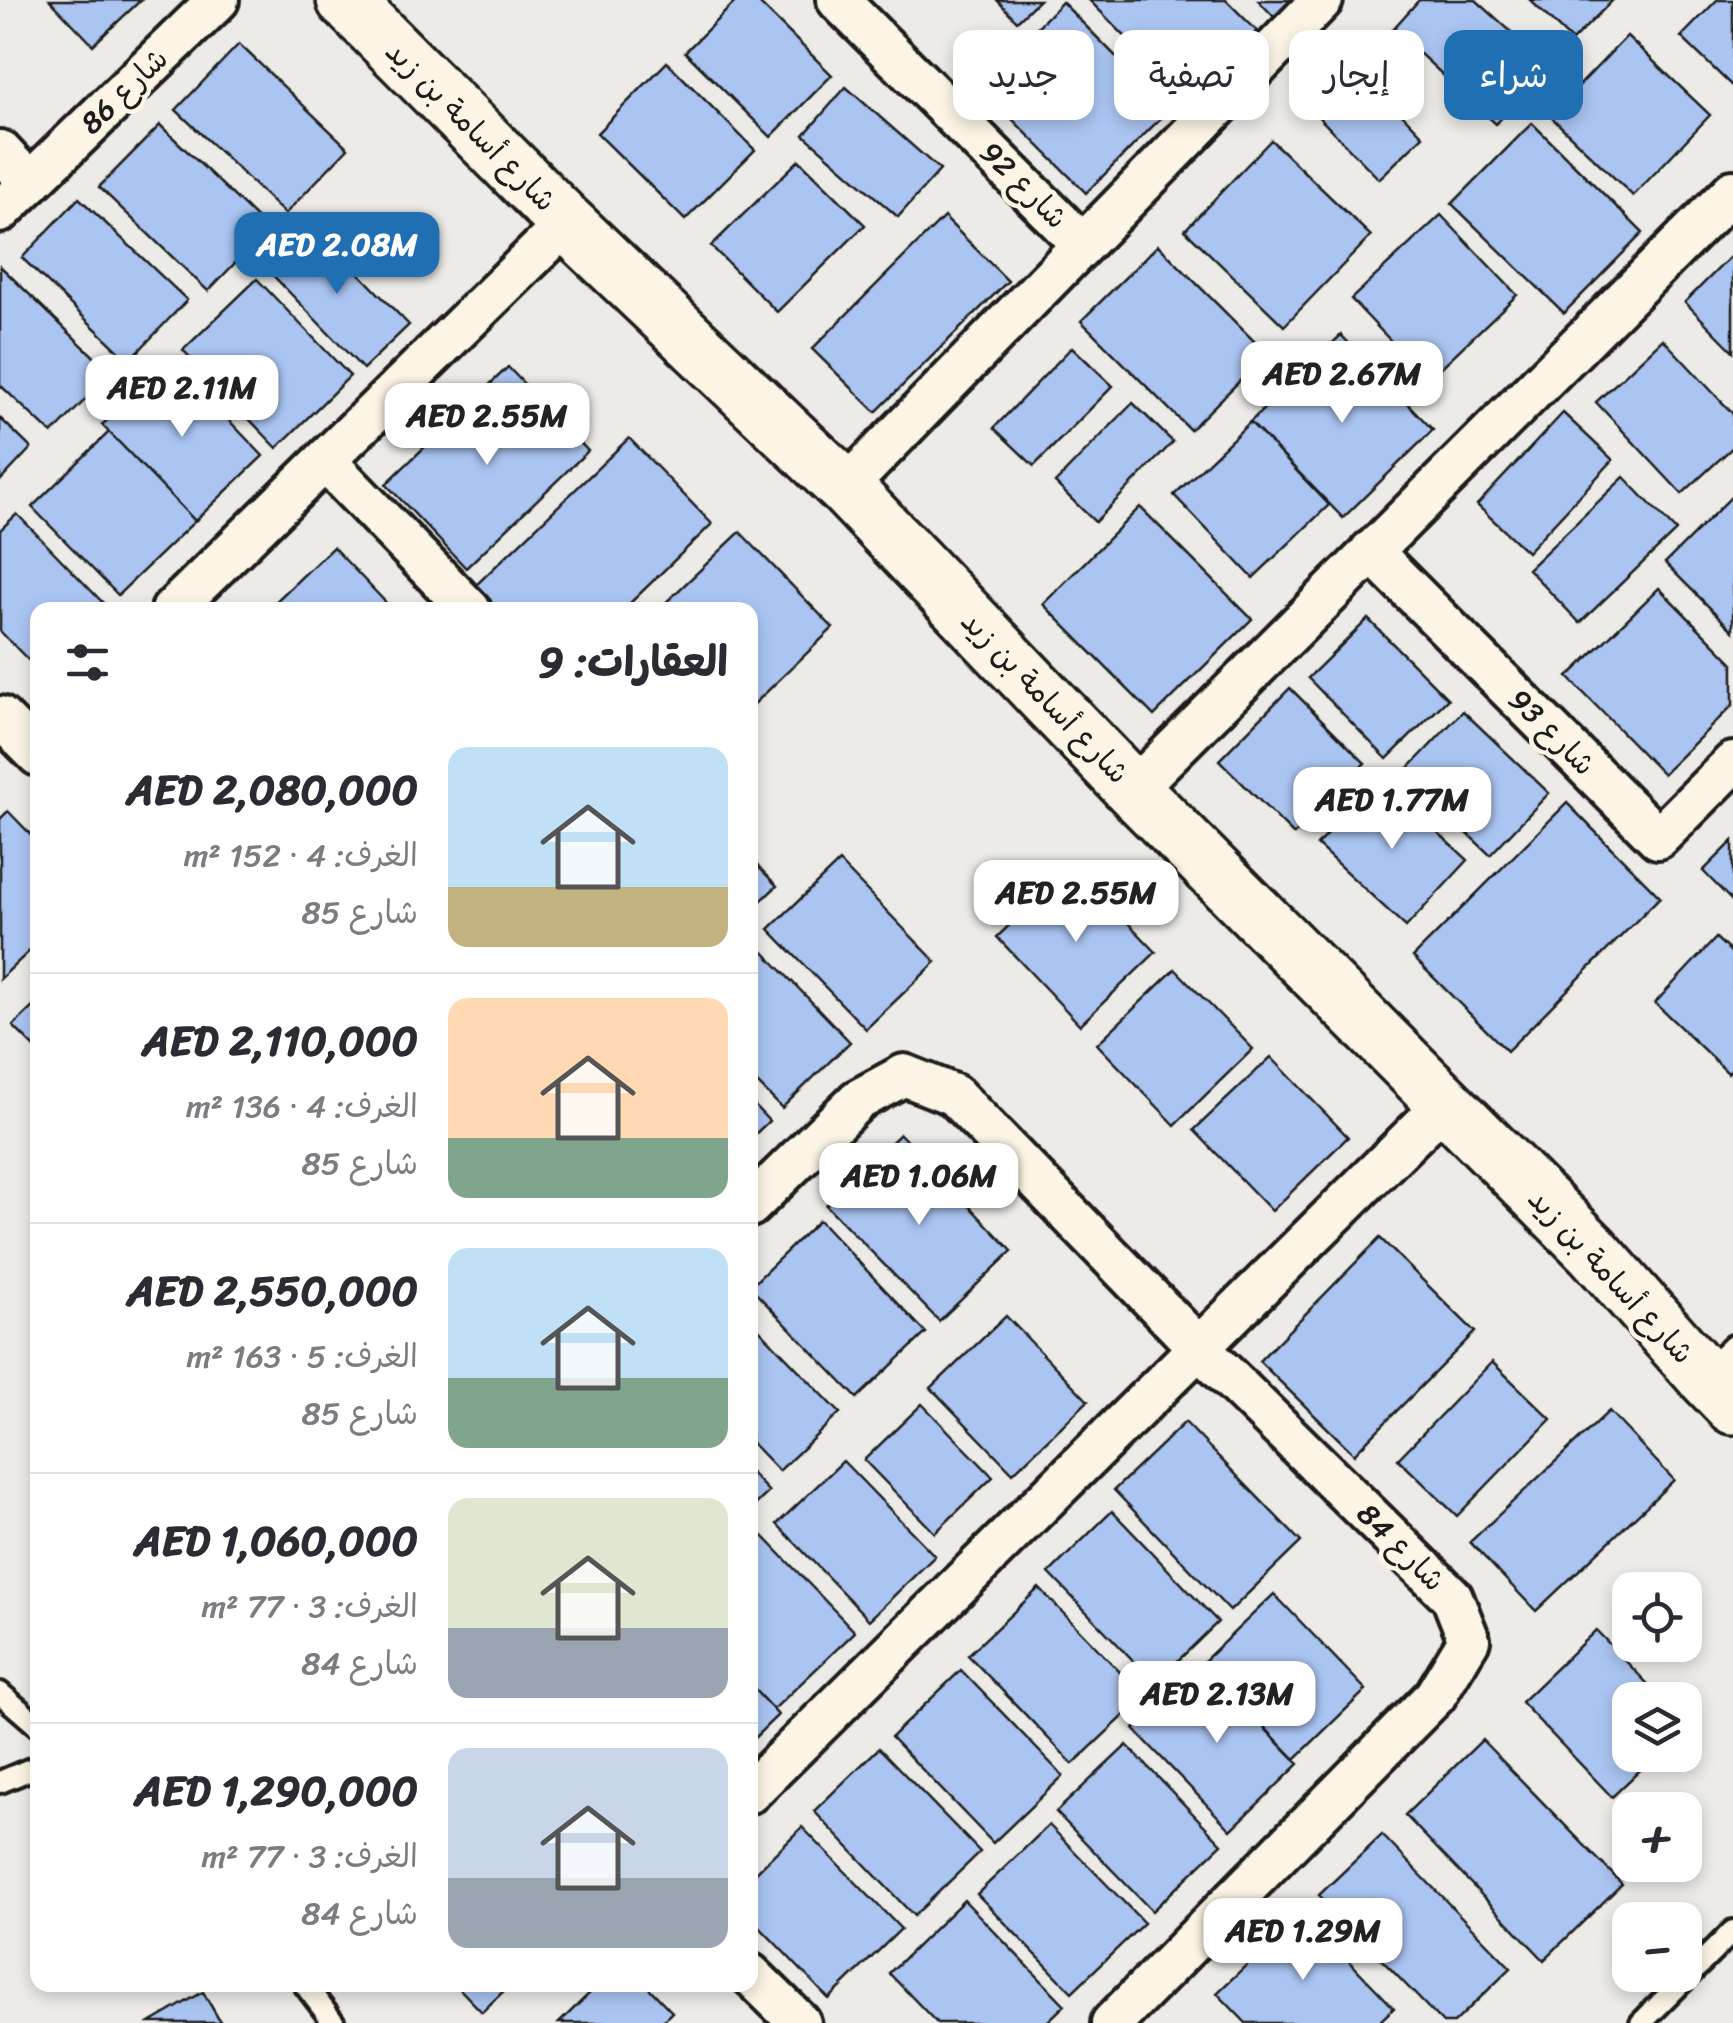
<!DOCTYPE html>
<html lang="ar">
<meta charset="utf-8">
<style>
body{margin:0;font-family:Sriracha,"Playpen Sans Arabic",sans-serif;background:#f2f2f3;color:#2b2b33;direction:rtl;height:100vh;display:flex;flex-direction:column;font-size:38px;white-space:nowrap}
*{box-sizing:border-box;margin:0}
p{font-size:32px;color:#7c7c81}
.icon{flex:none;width:55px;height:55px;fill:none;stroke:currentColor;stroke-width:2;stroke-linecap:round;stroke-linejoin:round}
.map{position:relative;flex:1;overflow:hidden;direction:ltr}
.panel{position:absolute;left:30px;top:602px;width:728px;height:1390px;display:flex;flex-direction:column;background:#fff;border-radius:20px;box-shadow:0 5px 15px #0003;direction:rtl}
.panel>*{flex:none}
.banner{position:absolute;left:788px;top:30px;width:795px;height:90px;direction:rtl;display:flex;gap:20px}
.buttons{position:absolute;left:1612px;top:1572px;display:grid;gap:20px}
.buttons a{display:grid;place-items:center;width:90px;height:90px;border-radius:20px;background:#fff;box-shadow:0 5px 15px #0003;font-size:50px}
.price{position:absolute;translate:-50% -85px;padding:0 22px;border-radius:20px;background:#fff;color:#222;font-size:32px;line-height:65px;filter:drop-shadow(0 2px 5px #0008)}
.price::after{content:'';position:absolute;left:50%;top:60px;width:30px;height:22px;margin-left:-15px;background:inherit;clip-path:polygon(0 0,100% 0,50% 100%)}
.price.current{background:#1f6fb2;color:#fff}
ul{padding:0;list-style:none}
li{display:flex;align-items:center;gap:30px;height:250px;padding:0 30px}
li+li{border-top:2px solid #e1e1e2}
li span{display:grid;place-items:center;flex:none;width:280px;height:200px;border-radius:20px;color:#555}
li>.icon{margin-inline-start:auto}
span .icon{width:120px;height:120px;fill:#fffc;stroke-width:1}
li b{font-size:42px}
h2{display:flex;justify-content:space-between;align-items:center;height:120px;padding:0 30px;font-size:42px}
.pill{padding:0 35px;border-radius:20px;background:#fff;box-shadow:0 5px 15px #0003;font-size:35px;line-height:90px}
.pill.current{background:#1f6fb2;color:#fff}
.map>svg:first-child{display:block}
.building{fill:#aac5f2;stroke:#1c1c1c;stroke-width:2.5}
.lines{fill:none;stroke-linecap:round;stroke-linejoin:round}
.lane-casing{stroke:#1c1c1c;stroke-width:28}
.street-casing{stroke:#1c1c1c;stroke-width:48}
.secondary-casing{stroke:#1c1c1c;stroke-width:62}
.lane{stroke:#fcf5e5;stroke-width:20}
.street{stroke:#fcf5e5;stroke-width:40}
.secondary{stroke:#fcf5e5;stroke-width:55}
.labels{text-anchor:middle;stroke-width:9;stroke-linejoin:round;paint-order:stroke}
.street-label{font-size:30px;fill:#1c1c1c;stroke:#fcf5e5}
</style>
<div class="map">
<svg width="1733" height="2023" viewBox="0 0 1733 2023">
<rect width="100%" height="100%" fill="#ecebe8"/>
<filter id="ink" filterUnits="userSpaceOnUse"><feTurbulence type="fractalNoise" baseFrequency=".01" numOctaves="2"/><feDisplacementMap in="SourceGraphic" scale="20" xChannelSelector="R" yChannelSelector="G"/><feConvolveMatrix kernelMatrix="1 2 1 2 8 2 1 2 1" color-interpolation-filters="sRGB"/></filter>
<g filter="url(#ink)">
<g class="building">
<path d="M50,0H141L93,45Z"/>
<path d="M737,0H756L832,75L771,137L685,52Z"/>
<path d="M997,0H1039L1017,21Z"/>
<path d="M1089,0H1226L1257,31L1188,100Z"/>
<path d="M1258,0H1294L1275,18Z"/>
<path d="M1419,0H1476L1549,66L1496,124L1393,29Z"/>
<path d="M1530,0H1613L1572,41Z"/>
<path d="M1717,0H1733V87L1681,37Z"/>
<path d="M1062,2L1169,110L1086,193L979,86Z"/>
<path d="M1627,36L1710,115L1633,196L1550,116Z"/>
<path d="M239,44L348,148L285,214L176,110Z"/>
<path d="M667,62L755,150L685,220L597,133Z"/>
<path d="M1352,62L1423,136L1379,179L1307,105Z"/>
<path d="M846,87L940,170L898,217L804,135Z"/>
<path d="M1532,123L1643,233L1564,313L1452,204Z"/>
<path d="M160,125L268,229L208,291L99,187Z"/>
<path d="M1271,140L1371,236L1284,326L1185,230Z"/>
<path d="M799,160L865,225L777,312L711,246Z"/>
<path d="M79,198L187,300L129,361L22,258Z"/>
<path d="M1441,215L1517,295L1428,380L1351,299Z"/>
<path d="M944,217L1008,281L876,412L812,349Z"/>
<path d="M311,224L409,325L363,369L266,268Z"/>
<path d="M1158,245L1267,354L1190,430L1081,321Z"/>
<path d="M1733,254V351L1685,302Z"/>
<path d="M0,266L111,373L52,434L0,385Z"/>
<path d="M257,279L350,376L277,448L183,350Z"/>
<path d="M1341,335L1433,430L1343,518L1250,422Z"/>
<path d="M1663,339L1733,414V447L1682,494L1596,402Z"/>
<path d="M1072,347L1113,386L1034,466L994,428Z"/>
<path d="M170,359L263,456L195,521L102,425Z"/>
<path d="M508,367L588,451L466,568L386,484Z"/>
<path d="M1133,403L1173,442L1095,522L1055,483Z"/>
<path d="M1563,413L1613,460L1527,552L1477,505Z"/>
<path d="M0,418L31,448L0,481Z"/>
<path d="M1250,422L1329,505L1253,578L1174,495Z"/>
<path d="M109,432L195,521L118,595L32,507Z"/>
<path d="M629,438L712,524L623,610H494L473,588Z"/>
<path d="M1624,477L1676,531L1580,623L1528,569Z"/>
<path d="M1733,495V631L1665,563Z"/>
<path d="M1140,507L1252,619L1154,716L1043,604Z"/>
<path d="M17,514L107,607L104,610H38V670L0,631V530Z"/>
<path d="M740,532L833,628L750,708V610H658Z"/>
<path d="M333,547L393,610H270L269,608Z"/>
<path d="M1659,588L1733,663V705L1663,774L1568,677Z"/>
<path d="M1368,619L1448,699L1387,759L1308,678Z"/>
<path d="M1290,688L1365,763L1294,835L1219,760Z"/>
<path d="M1463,711L1549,793L1490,855L1404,773Z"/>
<path d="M1379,778L1468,860L1406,927L1317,845Z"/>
<path d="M1567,803L1660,897L1507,1051L1413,957Z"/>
<path d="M8,811L38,842V943L0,979V819Z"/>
<path d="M1733,841V902L1703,871Z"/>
<path d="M750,858L777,886L750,911Z"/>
<path d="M839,862L936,962L866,1029L769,929Z"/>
<path d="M1072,865L1156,952L1080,1025L997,937Z"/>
<path d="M1716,938L1733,954V1068L1728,1073L1655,1003Z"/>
<path d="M756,944L850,1042L782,1108L750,1076V950Z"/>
<path d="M1175,969L1253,1049L1175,1125L1097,1044Z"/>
<path d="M38,1002V1051L13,1026Z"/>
<path d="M1271,1057L1348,1137L1272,1211L1194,1130Z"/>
<path d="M750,1101L769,1121L750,1139Z"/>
<path d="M900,1134L1012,1251L939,1321L826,1205Z"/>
<path d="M819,1220L926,1333L857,1398L750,1287Z"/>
<path d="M1380,1238L1475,1332L1354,1454L1259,1361Z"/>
<path d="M1006,1316L1088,1401L1013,1473L931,1388Z"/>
<path d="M750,1320L840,1413L779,1471L750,1441Z"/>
<path d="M1492,1362L1551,1419L1457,1516L1398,1459Z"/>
<path d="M922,1404L993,1477L935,1533L864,1460Z"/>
<path d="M1609,1411L1674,1480L1536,1611L1470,1542Z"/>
<path d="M1185,1422L1301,1542L1230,1611L1114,1490Z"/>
<path d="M843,1461L935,1556L869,1620L777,1524Z"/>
<path d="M750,1472L769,1492L750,1510Z"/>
<path d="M1112,1511L1218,1622L1155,1683L1049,1573Z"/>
<path d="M763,1536L855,1632L773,1710L750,1685V1549Z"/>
<path d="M1039,1588L1144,1697L1073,1764L968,1655Z"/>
<path d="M1274,1594L1366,1690L1295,1759L1202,1663Z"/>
<path d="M1596,1630L1663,1700H1630V1755H1656L1612,1797L1521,1702Z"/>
<path d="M1202,1663L1299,1764L1231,1830L1134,1729Z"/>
<path d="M961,1670L1063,1776L993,1843L891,1737Z"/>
<path d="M750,1685L778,1715L750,1742Z"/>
<path d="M1482,1740L1622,1884L1544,1960L1405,1815Z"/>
<path d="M1127,1745L1222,1844L1152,1911L1056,1812Z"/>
<path d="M879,1748L980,1852L914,1916L814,1811Z"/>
<path d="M1049,1825L1144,1923L1072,1992L977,1894Z"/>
<path d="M802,1827L901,1929L829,1999L750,1917V1878Z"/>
<path d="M1382,1835L1511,1968L1454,2023H1443L1319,1895Z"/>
<path d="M964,1900L1065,2005L1046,2023H937L889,1973Z"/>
<path d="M1302,1912L1394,2008L1378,2023H1246L1217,1993Z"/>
<path d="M456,1985H510L482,2012Z"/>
<path d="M598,1985H646L672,2012L661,2023H559Z"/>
<path d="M203,1992L221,2023H150Z"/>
</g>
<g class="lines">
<defs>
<g id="lane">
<path d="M1706,1372L1733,1346"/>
<path d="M0,1693L38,1726"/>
<path d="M0,1782L38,1766"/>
<path d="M305,1985L334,2023"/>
<path d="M1641,2023L1733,1931"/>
</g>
<g id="street">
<path d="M838,0L1082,244"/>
<path d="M0,151L30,183"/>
<path d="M0,212L218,0"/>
<path d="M325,461L470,610"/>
<path d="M845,488L1322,0"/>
<path d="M1371,551L1658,838L1733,763"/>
<path d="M172,610L567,223"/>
<path d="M0,717L38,755"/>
<path d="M1133,790L1733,191"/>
<path d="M750,1206L858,1100L904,1075L954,1095L1200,1349L1452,1597L1469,1640L1435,1696L1112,2023"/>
<path d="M750,1792L1446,1103"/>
<path d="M750,1974L800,2023"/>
</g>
<path id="secondary" d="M345,0L567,223L845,488L1133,790L1593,1251L1703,1375L1733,1406"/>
</defs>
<use href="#lane" class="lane-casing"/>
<use href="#street" class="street-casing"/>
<use href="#secondary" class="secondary-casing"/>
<use href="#lane" class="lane"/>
<use href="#street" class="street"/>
<use href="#secondary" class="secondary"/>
</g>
</g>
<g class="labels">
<g class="street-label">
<text transform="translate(124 91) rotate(-44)" y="10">شارع 86</text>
<text transform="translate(471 126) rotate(45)" y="10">شارع أسامة بن زيد</text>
<text transform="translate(1024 185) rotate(45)" y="10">شارع 92</text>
<text transform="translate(1045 697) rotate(46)" y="10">شارع أسامة بن زيد</text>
<text transform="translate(1552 732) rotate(45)" y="10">شارع 93</text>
<text transform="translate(1611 1276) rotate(47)" y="10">شارع أسامة بن زيد</text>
<text transform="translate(1401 1547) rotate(45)" y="10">شارع 84</text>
</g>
</g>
</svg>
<div class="buttons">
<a><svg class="icon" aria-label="locate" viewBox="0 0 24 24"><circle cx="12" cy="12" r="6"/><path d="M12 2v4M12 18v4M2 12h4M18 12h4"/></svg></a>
<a><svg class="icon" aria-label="layers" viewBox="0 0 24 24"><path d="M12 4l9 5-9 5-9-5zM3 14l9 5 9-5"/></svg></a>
<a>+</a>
<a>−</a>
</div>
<b class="price current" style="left:337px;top:297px">AED 2.08M</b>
<b class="price" style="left:1342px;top:426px">AED 2.67M</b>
<b class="price" style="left:182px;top:440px">AED 2.11M</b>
<b class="price" style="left:487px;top:468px">AED 2.55M</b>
<b class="price" style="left:1392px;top:852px">AED 1.77M</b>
<b class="price" style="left:1076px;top:945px">AED 2.55M</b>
<b class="price" style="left:919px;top:1228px">AED 1.06M</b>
<b class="price" style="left:1217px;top:1746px">AED 2.13M</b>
<b class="price" style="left:1303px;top:1983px">AED 1.29M</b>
<div class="banner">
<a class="pill current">شراء</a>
<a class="pill">إيجار</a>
<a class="pill">تصفية</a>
<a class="pill">جديد</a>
</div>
<section class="panel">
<h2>العقارات: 9<svg class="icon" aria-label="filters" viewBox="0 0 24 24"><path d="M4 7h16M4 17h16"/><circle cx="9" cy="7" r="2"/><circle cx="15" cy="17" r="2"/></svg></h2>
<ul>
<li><span style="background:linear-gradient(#bfe0f5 70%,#c2b280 0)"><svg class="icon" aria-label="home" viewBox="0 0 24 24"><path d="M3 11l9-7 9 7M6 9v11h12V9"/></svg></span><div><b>AED 2,080,000</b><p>الغرف: 4 · 152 m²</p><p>شارع 85</p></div></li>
<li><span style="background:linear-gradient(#ffd9b3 70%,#7fa58c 0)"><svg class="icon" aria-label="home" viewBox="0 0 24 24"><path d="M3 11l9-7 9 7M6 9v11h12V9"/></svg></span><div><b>AED 2,110,000</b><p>الغرف: 4 · 136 m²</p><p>شارع 85</p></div></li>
<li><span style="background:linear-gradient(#bfe0f5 65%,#7fa58c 0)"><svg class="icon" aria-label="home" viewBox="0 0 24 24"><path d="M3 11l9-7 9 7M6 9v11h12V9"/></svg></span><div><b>AED 2,550,000</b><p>الغرف: 5 · 163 m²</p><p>شارع 85</p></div></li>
<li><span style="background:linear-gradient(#dfe7d0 65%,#9aa5b1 0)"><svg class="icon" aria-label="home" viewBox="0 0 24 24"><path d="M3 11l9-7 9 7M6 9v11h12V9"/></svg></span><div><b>AED 1,060,000</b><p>الغرف: 3 · 77 m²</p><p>شارع 84</p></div></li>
<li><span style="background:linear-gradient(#c9d6e8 65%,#9aa5b1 0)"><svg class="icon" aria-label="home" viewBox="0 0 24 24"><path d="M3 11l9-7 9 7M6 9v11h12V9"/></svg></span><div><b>AED 1,290,000</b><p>الغرف: 3 · 77 m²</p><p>شارع 84</p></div></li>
</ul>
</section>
</div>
